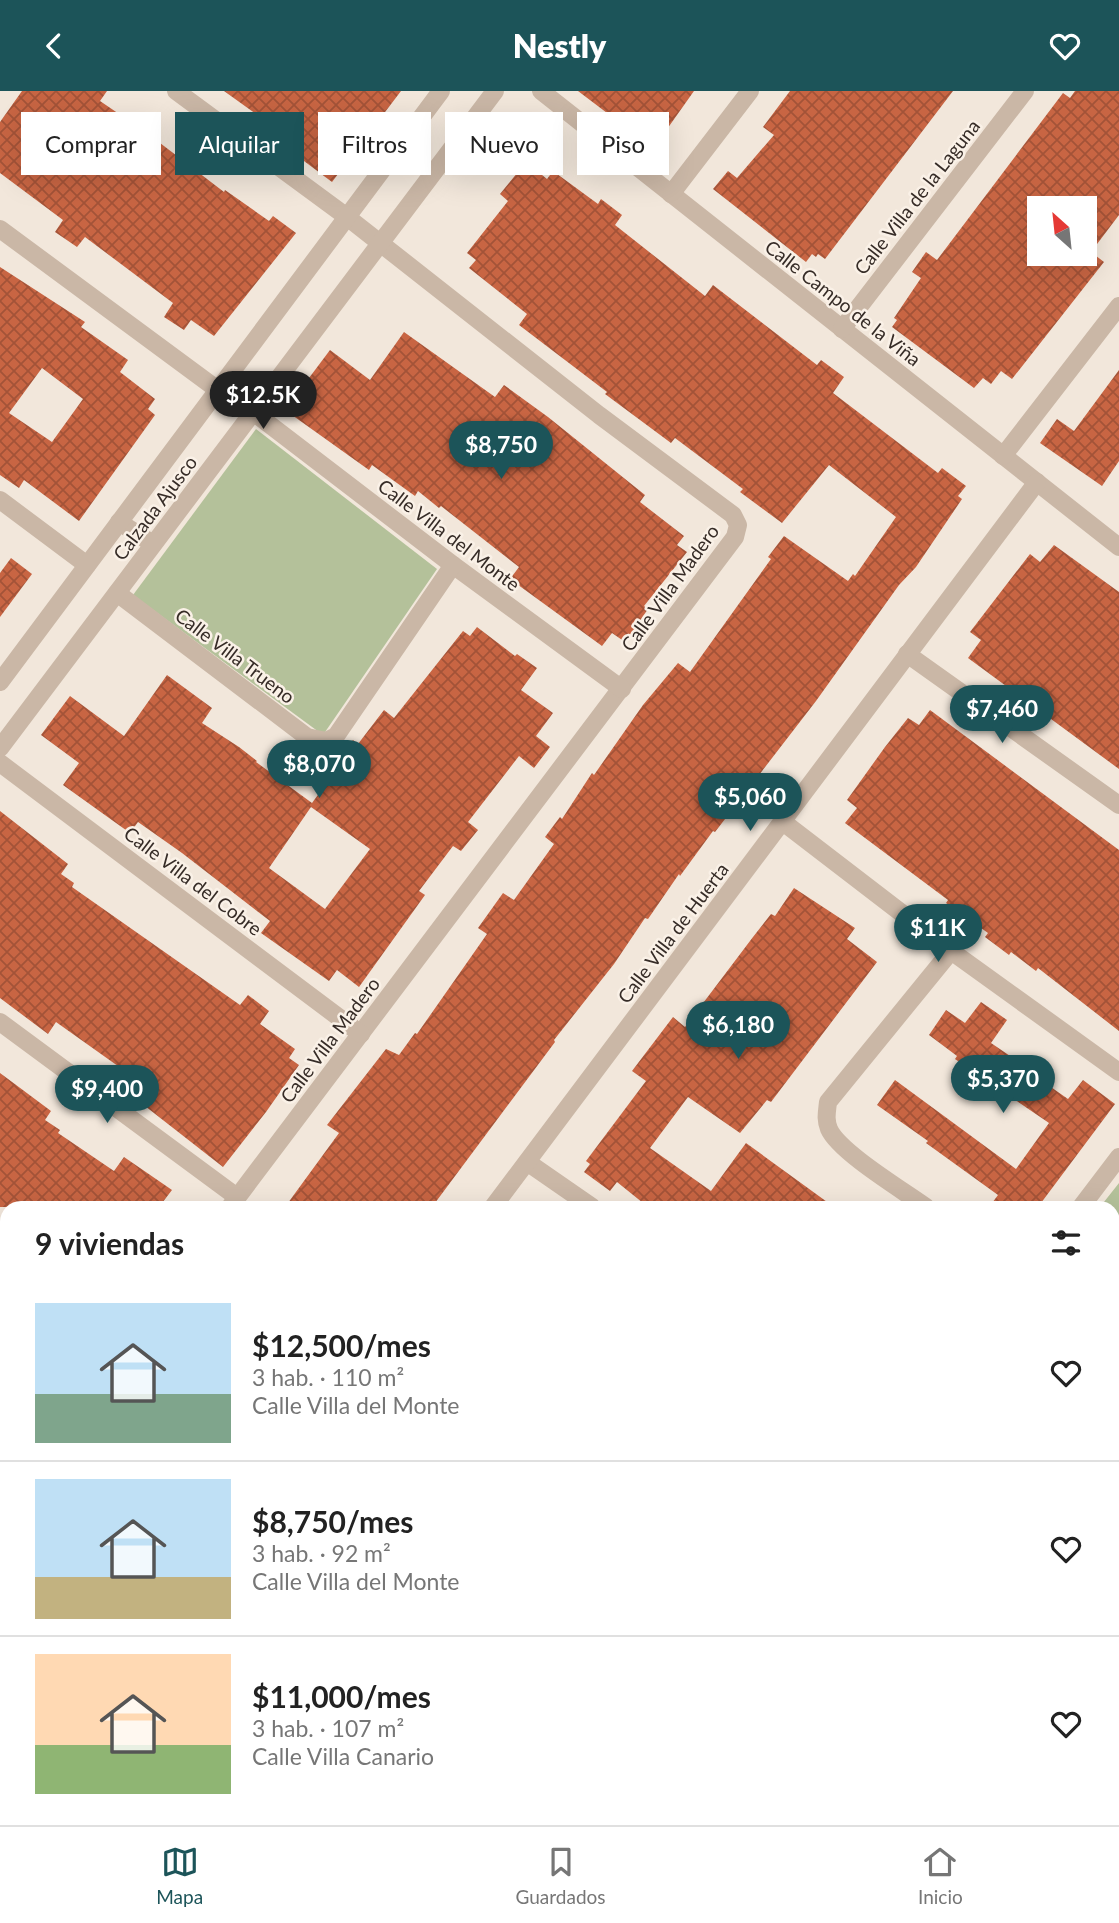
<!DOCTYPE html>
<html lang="es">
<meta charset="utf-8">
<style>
body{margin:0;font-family:Lato,sans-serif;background:#f6f6f6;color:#222;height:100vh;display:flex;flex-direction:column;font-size:26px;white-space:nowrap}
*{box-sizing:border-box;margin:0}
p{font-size:23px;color:#767676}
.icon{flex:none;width:38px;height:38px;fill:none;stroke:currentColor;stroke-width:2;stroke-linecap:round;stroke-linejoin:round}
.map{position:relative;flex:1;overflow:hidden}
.panel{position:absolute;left:0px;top:1110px;width:1120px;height:625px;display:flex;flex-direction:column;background:#fff;border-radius:21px 21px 0 0;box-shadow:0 7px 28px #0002}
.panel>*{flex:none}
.banner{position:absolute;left:21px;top:21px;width:700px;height:63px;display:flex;gap:14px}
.needle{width:46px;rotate:333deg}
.buttons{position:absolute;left:1027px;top:105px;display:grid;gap:14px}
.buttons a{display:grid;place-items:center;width:70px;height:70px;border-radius:0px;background:#fff;box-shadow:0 7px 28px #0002;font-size:35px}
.price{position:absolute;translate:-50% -60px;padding:0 16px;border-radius:24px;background:#1c5459;color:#fff;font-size:23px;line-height:46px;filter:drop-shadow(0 2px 4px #0008)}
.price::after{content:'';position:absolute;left:50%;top:42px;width:21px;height:16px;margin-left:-10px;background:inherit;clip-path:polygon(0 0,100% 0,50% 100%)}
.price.selected{background:#222;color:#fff}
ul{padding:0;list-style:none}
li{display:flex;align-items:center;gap:21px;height:175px;padding:0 35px}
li+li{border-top:2px solid #e0e0e0}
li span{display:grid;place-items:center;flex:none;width:196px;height:140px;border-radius:0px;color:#555}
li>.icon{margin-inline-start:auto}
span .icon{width:84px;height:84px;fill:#fffc;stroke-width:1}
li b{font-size:30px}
h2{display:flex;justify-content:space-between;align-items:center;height:84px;padding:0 35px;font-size:30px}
.tag{padding:0 24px;border-radius:0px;background:#fff;box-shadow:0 7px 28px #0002;font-size:24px;line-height:63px}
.tag.selected{background:#1c5459;color:#fff}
header{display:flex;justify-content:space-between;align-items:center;height:91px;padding:0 35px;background:#1c5459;color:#fff;font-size:32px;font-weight:800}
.tabs{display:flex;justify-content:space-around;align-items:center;height:98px;border-top:2px solid #e0e0e0;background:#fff;font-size:19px;color:#767676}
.tabs a{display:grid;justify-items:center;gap:4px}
.tabs .selected{color:#1c5459}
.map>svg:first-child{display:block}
.park{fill:#b4c19a}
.building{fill:url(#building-cross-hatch);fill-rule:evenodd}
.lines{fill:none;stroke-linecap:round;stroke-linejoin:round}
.minor{stroke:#cab7a6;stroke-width:18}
.tertiary{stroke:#cab7a6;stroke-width:18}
.labels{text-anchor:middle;stroke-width:5;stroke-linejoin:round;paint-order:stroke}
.street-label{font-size:19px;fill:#362c27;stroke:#faf1e7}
</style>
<header><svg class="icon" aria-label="back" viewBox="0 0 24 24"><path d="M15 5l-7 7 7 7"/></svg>Nestly<svg class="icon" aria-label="heart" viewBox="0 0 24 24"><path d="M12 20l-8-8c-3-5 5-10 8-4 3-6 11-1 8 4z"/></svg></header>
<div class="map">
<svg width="1119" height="1734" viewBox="0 0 1119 1734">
<defs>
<pattern id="building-cross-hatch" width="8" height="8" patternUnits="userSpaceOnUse" patternTransform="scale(1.75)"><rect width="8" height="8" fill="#c86543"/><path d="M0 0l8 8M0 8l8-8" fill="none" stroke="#a35338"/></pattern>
</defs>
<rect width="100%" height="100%" fill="#f2e7db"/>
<g class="park">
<path d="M256,338L437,478L323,644L133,504Z"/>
<path d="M1119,1092V1250L1113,1246V1116H1100Z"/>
</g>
<g class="building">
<path d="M22,0H107L100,10L147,42L224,101L225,99L269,130L273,125L296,142L214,245L191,229L184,239L164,226L173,212L85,146L77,156L55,141L63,129L0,82V31Z"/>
<path d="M224,0H401L332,91L268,43L274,36Z"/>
<path d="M578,0H694L660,48L651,41L644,50Z"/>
<path d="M790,0H953L825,168L818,163L816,166L812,163L806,171L713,98L728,80L737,87L774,44L763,36Z"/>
<path d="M1075,0H1119V124L1091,161L1104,171L1012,288L1001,280L991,293L983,287L974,297L892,236L897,229L894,227L921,187L912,181L926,161L937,169L1063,2L1070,7ZM1040,117H1085V163H1040Z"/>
<path d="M526,71L547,88L553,80L598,113L601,108L622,124L615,134L705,205L713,194L817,274L821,269L844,286L833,302L938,382L942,377L966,395L958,405L962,408L916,476L899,494L816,610L715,741L713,740L680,785L679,783L648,828L645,827L614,873L554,949L555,951L432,1116H285L339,1042L327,1034L386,958L399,964L415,942L417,943L487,843L478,837L503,802L514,809L554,753L545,746L560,726L562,728L592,682L594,684L643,614L678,572L690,581L771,468L768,466L784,445L848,490L853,483L855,485L896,426L829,374L782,432L740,401L743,398L675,347L671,352L605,303L607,301L519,234L527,223L469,177L476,169L467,162L508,110L500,103Z"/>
<path d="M0,176L85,231L81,236L128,269L120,281L155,308L148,318L155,324L79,430L24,389L19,397L0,384ZM42,277L83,308L52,351L9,322Z"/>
<path d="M404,241L495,306L504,294L548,326L645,404L640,411L684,445L677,454L687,461L644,515L648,518L625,551L612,542L602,555L510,488L519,476L441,415L439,417L418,400L415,405L372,374L369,379L285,319L330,259L370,289Z"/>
<path d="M1119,279V370L1102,395L1040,352L1057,328L1074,340Z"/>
<path d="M1054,454L1119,501V678L968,567L981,549L970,541L1030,463L1040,471Z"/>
<path d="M11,467L32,483L0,526V482Z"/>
<path d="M477,536L515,565L517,563L537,577L521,599L553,622L536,645L550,656L534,677L519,665L468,731L478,739L461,760L453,755L419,800L425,804L359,896L337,879L329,890L261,842L270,830L182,762L138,731L130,742L63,694L79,672L41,644L70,605L124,645L167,584L212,617L202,632L239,656L257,670L256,671L312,712L340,674L336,671L353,649L358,653L384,619L394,627L463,540L470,545ZM311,716L370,758L325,818L269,777Z"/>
<path d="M930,619L1119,759V940L1038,877L1036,880L1011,861L1009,864L985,846L988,842L946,812L948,809L845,732L857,717L847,709L885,656L908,627L919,634Z"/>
<path d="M0,720L68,773L61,783L74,792L72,796L240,914L248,904L269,920L260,933L295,958L289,967L299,974L266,1021L223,1076L136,1008L146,995L56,931L48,943L0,907Z"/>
<path d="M794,797L855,837L847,848L877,871L771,1011L767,1009L740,1042L688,1006L650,1057L711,1100L746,1052L834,1116H648L617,1091L610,1100L584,1081L590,1073L586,1070L646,990L632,980L673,926L685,936L753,846L771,823L775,825Z"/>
<path d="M981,911L1007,929L991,952L1016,969L1015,971L1068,1008L1083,989L1115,1013L1038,1116H989L998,1104L926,1052L928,1050L877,1014L895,989L1016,1078L1049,1032L955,968L957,965L929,944L946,919L965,932Z"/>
<path d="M0,982L51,1020L45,1029L60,1039L58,1042L114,1080L124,1066L172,1099L159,1116H0Z"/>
</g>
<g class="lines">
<g class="minor">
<path d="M176,0L347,126L599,324L733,424L738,434L735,446L230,1116"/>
<path d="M541,0L1119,456"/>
<path d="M671,103L750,0"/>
<path d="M0,138L218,299"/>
<path d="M842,238L1025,0"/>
<path d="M253,321L453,474L622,598"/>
<path d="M1003,365L1119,215"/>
<path d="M0,409L87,474"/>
<path d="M117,502L307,646L326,650L336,645L453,474"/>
<path d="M907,563L1119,714"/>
<path d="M0,672L361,943"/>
<path d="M783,731L951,860L1119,981"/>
<path d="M0,931L237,1106"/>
<path d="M527,1071L592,1116"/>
<path d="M493,1116L1037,391"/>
<path d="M926,1116C904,1100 839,1061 829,1038C825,1028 827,1021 828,1011L951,860"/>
<path d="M1081,1116L1119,1066"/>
<path d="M0,1193L7,1199"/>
<path d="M1113,1253L1119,1258"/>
<path d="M1113,1495L1119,1499"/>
<path d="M716,1727L725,1734"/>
<path d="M1064,1727L1073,1734"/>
<path d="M0,1730L5,1734"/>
<path d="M107,1734L112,1727"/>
<path d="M623,1734L628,1727"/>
</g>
<g class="tertiary">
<path d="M119,431L153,453"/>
<path d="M0,591L441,0"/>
<path d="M0,657L495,0"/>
<path d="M0,1461L7,1467"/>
<path d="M349,1727L358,1734"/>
</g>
</g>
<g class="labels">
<g class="street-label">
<text transform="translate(917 106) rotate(-52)" y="7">Calle Villa de la Laguna</text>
<text transform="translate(843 212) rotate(38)" y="7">Calle Campo de la Viña</text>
<text transform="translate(155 417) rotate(-53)" y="7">Calzada Ajusco</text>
<text transform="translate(449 444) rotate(37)" y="7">Calle Villa del Monte</text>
<text transform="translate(670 497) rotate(-54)" y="7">Calle Villa Madero</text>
<text transform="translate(235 565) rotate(37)" y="7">Calle Villa Trueno</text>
<text transform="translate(193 790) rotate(37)" y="7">Calle Villa del Cobre</text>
<text transform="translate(673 842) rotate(-53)" y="7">Calle Villa de Huerta</text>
<text transform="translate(330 949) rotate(-53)" y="7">Calle Villa Madero</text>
</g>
</g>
</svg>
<div class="buttons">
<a><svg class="needle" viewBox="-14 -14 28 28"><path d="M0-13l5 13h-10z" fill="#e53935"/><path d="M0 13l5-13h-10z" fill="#767676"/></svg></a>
</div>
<b class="price selected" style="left:263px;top:340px">$12.5K</b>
<b class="price" style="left:501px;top:390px">$8,750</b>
<b class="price" style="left:1002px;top:654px">$7,460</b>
<b class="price" style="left:319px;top:709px">$8,070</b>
<b class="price" style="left:750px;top:742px">$5,060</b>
<b class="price" style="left:938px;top:873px">$11K</b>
<b class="price" style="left:738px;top:970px">$6,180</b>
<b class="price" style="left:1003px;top:1024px">$5,370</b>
<b class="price" style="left:107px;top:1034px">$9,400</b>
<div class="banner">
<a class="tag">Comprar</a>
<a class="tag selected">Alquilar</a>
<a class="tag">Filtros</a>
<a class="tag">Nuevo</a>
<a class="tag">Piso</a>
</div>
<section class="panel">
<h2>9 viviendas<svg class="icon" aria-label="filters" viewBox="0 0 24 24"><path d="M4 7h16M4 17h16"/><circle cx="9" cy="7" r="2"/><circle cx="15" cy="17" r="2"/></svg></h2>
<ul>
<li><span style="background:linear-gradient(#bfe0f5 65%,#7fa58c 0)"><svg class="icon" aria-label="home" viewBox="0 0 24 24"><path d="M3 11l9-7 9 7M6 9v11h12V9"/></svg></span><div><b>$12,500/mes</b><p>3 hab. · 110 m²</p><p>Calle Villa del Monte</p></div><svg class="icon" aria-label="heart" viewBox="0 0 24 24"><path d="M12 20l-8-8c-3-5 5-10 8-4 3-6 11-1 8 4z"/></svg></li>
<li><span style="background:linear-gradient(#bfe0f5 70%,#c2b280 0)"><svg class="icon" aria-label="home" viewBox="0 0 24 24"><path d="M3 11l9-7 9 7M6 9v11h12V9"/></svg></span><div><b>$8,750/mes</b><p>3 hab. · 92 m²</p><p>Calle Villa del Monte</p></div><svg class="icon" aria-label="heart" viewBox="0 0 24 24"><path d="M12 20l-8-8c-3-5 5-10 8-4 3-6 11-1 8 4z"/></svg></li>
<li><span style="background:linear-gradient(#ffd9b3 65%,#8fb573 0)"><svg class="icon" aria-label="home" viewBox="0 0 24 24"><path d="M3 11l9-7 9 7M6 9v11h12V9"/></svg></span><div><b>$11,000/mes</b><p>3 hab. · 107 m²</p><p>Calle Villa Canario</p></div><svg class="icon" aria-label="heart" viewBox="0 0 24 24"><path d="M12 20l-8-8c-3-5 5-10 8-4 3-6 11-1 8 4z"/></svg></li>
</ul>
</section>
</div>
<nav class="tabs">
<a class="selected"><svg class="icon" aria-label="map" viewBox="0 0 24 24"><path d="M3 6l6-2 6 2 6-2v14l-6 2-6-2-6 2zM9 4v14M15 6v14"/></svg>Mapa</a>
<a><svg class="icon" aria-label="saved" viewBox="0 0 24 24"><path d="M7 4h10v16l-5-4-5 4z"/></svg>Guardados</a>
<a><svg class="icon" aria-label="home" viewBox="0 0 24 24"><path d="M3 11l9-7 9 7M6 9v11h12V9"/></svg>Inicio</a>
</nav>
